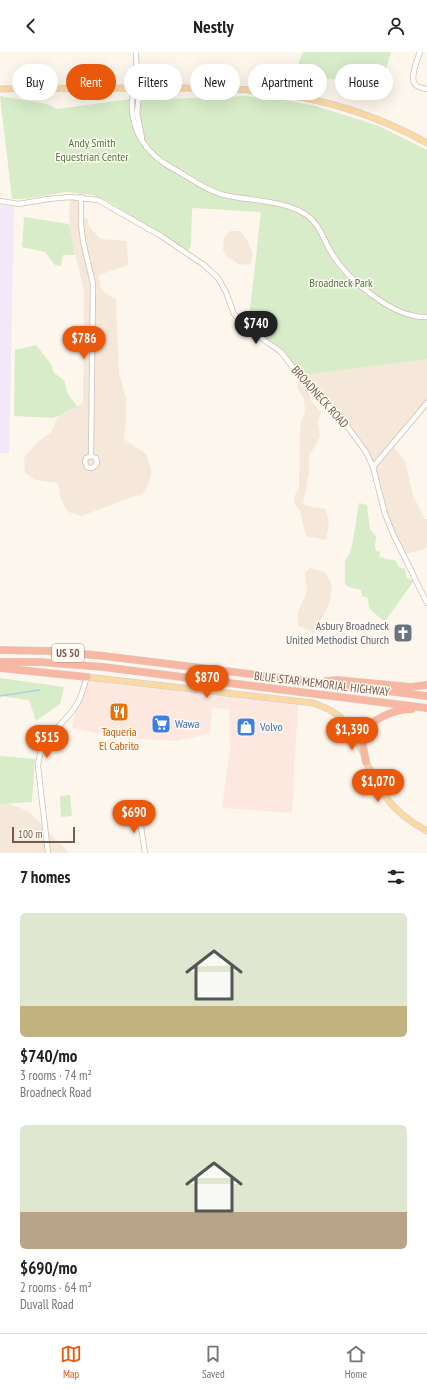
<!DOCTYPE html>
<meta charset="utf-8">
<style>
body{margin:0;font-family:"PT Sans Narrow",sans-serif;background:#f2f2f2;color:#202124;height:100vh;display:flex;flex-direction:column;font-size:15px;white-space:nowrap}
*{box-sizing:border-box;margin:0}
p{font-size:13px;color:#757577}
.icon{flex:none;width:22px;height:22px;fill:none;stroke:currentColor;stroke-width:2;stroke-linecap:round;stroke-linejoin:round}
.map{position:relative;height:801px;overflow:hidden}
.details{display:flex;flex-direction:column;background:#fff;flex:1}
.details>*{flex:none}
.banner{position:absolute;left:12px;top:12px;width:403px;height:36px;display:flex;gap:8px}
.scale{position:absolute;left:12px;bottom:10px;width:63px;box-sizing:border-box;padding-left:4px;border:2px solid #7a5c4d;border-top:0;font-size:11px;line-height:14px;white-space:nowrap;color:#7a5c4d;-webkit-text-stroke:3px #fffaf3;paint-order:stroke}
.price{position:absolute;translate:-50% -34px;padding:0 9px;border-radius:14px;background:#ea580c;color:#fff;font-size:13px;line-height:26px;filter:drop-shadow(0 1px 2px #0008)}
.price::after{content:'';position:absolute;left:50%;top:24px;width:12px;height:9px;margin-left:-6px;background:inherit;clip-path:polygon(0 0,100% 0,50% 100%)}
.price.on{background:#222;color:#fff}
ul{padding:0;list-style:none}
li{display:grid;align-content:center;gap:8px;height:212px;padding:0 20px}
li span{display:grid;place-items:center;height:124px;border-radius:6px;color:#555}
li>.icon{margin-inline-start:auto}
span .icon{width:72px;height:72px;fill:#fffc;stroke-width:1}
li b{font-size:17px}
h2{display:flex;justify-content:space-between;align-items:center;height:48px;padding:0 20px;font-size:17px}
.chip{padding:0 14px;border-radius:18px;background:#fff;box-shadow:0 4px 16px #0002;font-size:14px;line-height:36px}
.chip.on{background:#ea580c;color:#fff}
header{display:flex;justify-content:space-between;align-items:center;height:52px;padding:0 20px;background:#fff;font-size:18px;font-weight:800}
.menu{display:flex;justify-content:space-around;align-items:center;height:56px;border-top:1px solid #e0e0e0;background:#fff;font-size:11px;color:#757577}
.menu a{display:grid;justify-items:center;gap:2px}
.menu .on{color:#ea580c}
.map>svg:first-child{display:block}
.residential{fill:#f5e8da}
.commercial{fill:#fde8e0}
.education{fill:#f3e8fa}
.green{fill:#d8ecc9}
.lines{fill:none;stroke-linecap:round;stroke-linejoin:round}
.stream{stroke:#a5d3da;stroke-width:1.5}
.minor-casing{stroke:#d1beb0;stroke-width:6}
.major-casing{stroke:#dad1cd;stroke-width:7}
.highway-casing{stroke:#dad1cd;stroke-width:8}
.minor{stroke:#fff;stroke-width:4.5}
.major{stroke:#fbd9a5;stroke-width:5.5}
.highway{stroke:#f7b7a3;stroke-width:7}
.labels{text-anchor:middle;stroke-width:3;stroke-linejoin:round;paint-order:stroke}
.shield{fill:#fffaf3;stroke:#a28b7f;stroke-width:1}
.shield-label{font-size:11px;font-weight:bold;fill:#7a5c4d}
.park-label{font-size:12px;fill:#537a41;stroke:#fffaf3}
.street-label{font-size:12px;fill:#7a5c4d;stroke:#fffaf3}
.worship-label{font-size:12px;fill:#5b616d;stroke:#fffaf3;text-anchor:end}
.shop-label{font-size:12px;fill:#366cbe;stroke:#fffaf3;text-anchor:start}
.food-label{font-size:12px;fill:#c56008;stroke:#fffaf3}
</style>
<header><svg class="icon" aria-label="back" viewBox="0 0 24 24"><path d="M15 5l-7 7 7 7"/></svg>Nestly<svg class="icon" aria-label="person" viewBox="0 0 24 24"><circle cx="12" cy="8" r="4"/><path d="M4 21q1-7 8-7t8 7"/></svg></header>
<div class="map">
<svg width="427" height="801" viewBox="0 0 427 801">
<rect width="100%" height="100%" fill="#fdf6ec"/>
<g class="residential">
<path d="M70,145H81V164L88,167L89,175L101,187L127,189L128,213L99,223L100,235L105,241L116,247L119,321L126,346V371L124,387L147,403L151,420L149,430L142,443L131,445L82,464L68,460L60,445L58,431L35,428L25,420L24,405L38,390L51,380L58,365L77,354L83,352L84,239L71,185L69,165Z"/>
<path d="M230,179H240L247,188L253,203L250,213L239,212L228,206L223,198L224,186Z"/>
<path d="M427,303V351L392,393L405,409L413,443L425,467H427V496L403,503L394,484L373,415L366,400L342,367L306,333L312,350L321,361L318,369L320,384L316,393L309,403V422L303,452L312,455L326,457L329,472L326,488L306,484L300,459L295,452L294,445L299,436L300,381L301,370L305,360L304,347L297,335L299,325L320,314Z"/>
<path d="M310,516L325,520L332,533L329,552L314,581L298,574V560L307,539L305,521Z"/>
<path d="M0,748L28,759L69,801H0Z"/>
</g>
<path class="commercial" d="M82,628L298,653L292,761L222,756L230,697L229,657L212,656L210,682L175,689L123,686L72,676Z"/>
<path class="education" d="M0,153L14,155L9,401H0Z"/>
<g class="green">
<path d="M303,0H391L378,45L338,32V28L320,26L297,15Z"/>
<path d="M0,44L47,52L57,57L131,47L143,48L245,44L284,48L316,54L379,74L427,98V307L301,323L280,295L248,275L261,160L192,156L191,193L188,199L109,150L92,143L66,140L25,147H12Z"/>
<path d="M24,165L69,172L75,203H63L61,214L55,213L45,200L22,195Z"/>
<path d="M36,293L51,312L54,321L64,328L68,342L77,354L59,364L52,366L14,364L15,298Z"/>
<path d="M359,451L367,453L370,477L376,484L375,494L376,499L380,500L379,505L396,509L399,515L405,517L407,526L412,528L415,527L386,568H382L369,556L368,546L362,544L361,538L349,535L345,532V509L349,503L353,489Z"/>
<path d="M0,626L64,635L60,652L36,669L29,648L0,644Z"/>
<path d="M0,704L35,707L32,750L0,752Z"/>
<path d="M70,743L72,764L61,765L60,744Z"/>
</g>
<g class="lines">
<path class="stream" d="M0,644L39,638"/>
<defs>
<g id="minor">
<path d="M136,0C136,11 138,26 136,36C135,39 134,39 133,42C129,63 136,85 151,100C159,109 170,115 181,121C196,130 211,141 229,144C254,149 288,149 308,164C320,173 324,189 332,202C348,228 395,267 427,265"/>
<path d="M420,0C417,8 408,29 417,34C420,36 424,36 427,37"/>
<path d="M136,36L139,42L137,61L142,86"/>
<path d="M81,145V172L83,189L93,232L91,404L86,406L85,410L87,415C91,417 95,416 97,411L96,406L91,404"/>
<path d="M0,149L19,152L48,147L70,145L98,148L161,184L204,213L218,226L226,240L234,262L247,276L281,300L306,332L342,367L366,400L373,415L385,462L394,484L427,551"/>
<path d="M373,415L427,351"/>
<path d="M142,762L141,775L145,801"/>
<path d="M48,801L38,714C41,681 62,677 77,652C82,644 84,633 87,625"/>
</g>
<g id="major">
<path d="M0,37C47,36 95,36 142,36C185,36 227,35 269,40C324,47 379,64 427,91"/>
<path d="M87,625L313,651C341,660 351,673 362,699"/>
<path d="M365,707C380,741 393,761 427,779"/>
</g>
<g id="highway">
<path d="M0,598L50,599L104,604L427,644"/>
<path d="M0,610H40L103,615L427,656"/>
<path d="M0,616L87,625"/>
<path d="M326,629L337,628L411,635L427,633"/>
<path d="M362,677L361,683L366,710"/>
<path d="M354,681C376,670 385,658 412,657"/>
</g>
</defs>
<use href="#minor" class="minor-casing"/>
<use href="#major" class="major-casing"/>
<use href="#highway" class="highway-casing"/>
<use href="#minor" class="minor"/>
<use href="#major" class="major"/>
<use href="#highway" class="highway"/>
</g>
<defs>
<symbol id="church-square" viewBox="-11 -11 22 22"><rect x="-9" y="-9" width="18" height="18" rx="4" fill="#6b7280" stroke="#fffaf3"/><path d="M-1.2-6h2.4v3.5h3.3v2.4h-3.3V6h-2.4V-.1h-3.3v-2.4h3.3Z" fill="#fff"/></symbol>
<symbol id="restaurant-square" viewBox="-11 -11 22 22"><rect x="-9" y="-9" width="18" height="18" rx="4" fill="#e8710a" stroke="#fffaf3"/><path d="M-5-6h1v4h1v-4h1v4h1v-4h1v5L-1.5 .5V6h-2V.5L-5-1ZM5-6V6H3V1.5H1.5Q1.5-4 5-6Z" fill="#fff"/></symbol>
<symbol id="supermarket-square" viewBox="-11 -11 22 22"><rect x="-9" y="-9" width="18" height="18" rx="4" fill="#3f7fe0" stroke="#fffaf3"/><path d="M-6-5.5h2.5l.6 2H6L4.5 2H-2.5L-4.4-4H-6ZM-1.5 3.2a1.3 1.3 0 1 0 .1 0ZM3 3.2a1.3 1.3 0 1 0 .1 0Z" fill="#fff"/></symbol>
<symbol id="shop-square" viewBox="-11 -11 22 22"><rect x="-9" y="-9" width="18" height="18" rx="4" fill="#3f7fe0" stroke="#fffaf3"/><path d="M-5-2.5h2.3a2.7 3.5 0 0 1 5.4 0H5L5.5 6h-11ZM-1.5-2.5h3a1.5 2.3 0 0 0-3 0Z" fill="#fff"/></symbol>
</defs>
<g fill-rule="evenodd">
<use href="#church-square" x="392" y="570" width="22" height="22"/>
<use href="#restaurant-square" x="108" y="649" width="22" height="22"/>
<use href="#supermarket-square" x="150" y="661" width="22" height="22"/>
<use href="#shop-square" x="235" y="664" width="22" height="22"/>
</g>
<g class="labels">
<rect class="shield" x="52" y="592" width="32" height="18" rx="3"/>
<g class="shield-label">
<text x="68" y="605">US 50</text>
</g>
<g class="park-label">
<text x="92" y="95">Andy Smith<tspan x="92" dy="14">Equestrian Center</tspan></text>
<text x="341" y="235">Broadneck Park</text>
</g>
<g class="street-label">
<text transform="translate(320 345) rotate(48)" y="4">BROADNECK ROAD</text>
<text transform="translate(322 632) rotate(7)" y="4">BLUE STAR MEMORIAL HIGHWAY</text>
</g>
<g class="worship-label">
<text x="389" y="578">Asbury Broadneck<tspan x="389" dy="14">United Methodist Church</tspan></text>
</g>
<g class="shop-label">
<text x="175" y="676">Wawa</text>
<text x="260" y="679">Volvo</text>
</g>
<g class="food-label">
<text x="119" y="684">Taqueria<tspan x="119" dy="14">El Cabrito</tspan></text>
</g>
</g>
</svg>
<div class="scale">100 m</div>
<b class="price on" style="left:256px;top:293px">$740</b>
<b class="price" style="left:84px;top:308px">$786</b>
<b class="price" style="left:207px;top:647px">$870</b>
<b class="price" style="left:352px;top:699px">$1,390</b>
<b class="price" style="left:47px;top:707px">$515</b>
<b class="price" style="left:378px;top:751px">$1,070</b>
<b class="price" style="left:134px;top:782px">$690</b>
<div class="banner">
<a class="chip">Buy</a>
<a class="chip on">Rent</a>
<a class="chip">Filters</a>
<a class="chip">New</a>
<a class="chip">Apartment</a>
<a class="chip">House</a>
</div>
</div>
<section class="details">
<h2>7 homes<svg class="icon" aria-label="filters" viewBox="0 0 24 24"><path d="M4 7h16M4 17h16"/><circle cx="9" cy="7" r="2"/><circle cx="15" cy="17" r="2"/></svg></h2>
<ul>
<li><span style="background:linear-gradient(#dfe7d0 75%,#c2b280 0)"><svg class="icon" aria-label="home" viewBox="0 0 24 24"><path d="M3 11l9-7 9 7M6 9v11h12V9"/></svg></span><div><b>$740/mo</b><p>3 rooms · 74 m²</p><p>Broadneck Road</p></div></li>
<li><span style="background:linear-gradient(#dfe7d0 70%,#b9a48a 0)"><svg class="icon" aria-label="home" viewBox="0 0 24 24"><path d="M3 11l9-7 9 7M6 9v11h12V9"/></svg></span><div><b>$690/mo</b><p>2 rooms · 64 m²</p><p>Duvall Road</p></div></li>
</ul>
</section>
<nav class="menu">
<a class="on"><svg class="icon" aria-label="map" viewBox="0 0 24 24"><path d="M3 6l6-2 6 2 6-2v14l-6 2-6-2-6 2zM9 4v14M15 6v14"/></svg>Map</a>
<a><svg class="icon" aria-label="saved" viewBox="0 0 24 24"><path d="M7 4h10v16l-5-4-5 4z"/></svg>Saved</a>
<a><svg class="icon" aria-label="home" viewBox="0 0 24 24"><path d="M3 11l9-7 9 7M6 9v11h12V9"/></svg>Home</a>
</nav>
